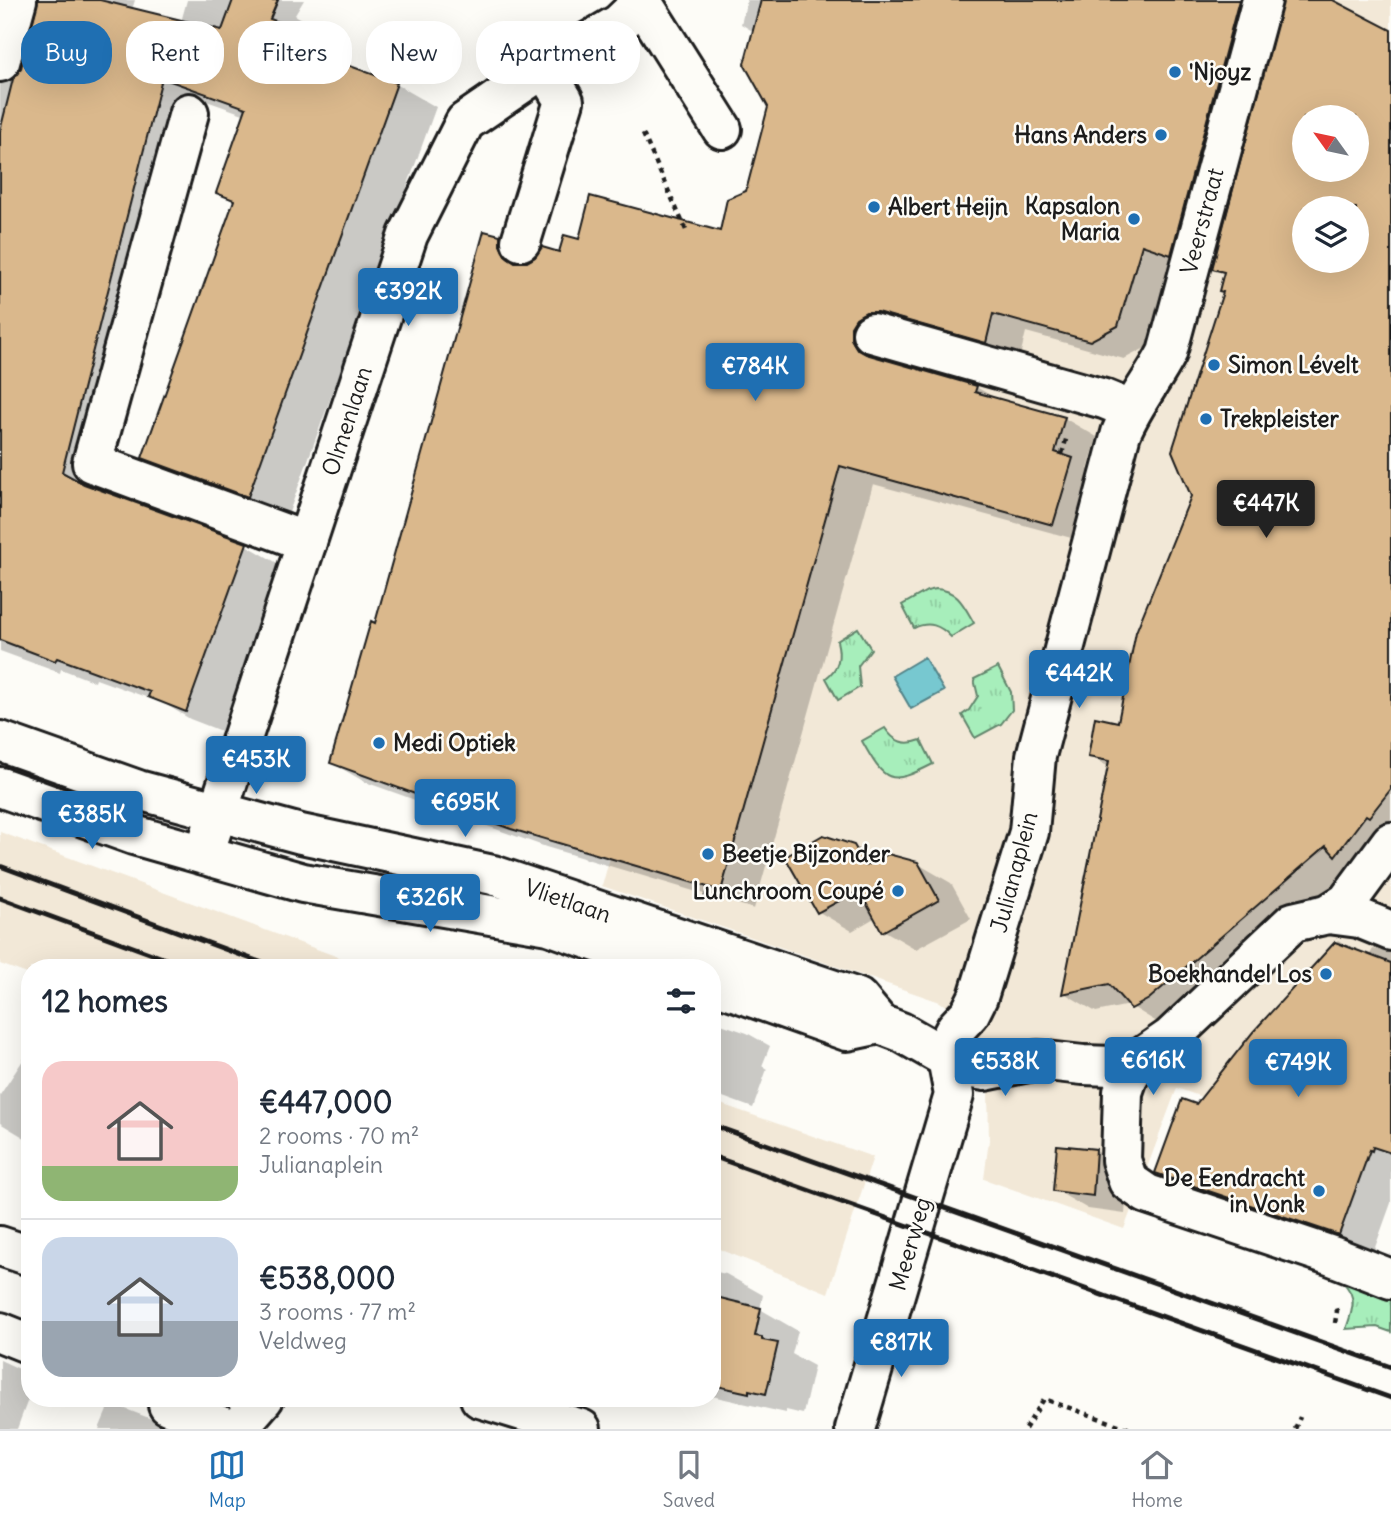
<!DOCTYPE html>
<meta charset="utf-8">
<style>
body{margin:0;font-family:Delius,sans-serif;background:#f2f2f3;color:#1f2937;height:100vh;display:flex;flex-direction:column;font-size:26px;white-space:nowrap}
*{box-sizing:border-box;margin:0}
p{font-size:23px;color:#747a83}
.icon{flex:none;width:38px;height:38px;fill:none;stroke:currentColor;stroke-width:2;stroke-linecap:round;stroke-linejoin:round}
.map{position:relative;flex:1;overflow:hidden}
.details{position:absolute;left:21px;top:959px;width:700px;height:448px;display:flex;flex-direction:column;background:#fff;border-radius:28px;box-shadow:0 7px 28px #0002}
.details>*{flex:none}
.banner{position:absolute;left:21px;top:21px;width:700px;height:63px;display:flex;gap:14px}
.needle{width:46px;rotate:303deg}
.controls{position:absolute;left:1292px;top:105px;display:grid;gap:14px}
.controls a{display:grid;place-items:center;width:77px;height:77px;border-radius:50%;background:#fff;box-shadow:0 7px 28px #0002;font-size:35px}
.price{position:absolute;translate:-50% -60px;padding:0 16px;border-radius:7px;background:#1f6fb2;color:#fff;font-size:23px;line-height:46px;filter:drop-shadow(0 2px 4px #0008)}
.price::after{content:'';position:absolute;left:50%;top:42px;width:21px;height:16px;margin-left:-10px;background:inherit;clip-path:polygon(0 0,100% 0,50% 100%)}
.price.on{background:#222;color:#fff}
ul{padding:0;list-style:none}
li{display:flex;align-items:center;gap:21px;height:175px;padding:0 21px}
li+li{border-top:2px solid #e0e1e3}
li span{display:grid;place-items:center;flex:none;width:196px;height:140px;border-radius:21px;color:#555}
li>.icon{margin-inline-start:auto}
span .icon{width:84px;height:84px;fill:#fffc;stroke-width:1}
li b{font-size:30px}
h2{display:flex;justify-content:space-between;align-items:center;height:84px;padding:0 21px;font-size:30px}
.pill{padding:0 24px;border-radius:28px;background:#fff;box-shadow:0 7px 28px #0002;font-size:24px;line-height:63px}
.pill.on{background:#1f6fb2;color:#fff}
.tabs{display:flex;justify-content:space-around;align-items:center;height:98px;border-top:2px solid #e0e1e3;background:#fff;font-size:19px;color:#747a83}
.tabs a{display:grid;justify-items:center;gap:4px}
.tabs .on{color:#1f6fb2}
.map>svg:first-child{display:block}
.built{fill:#f2e8d7;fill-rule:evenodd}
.grass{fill:url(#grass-tufts);stroke:#62856c;stroke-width:2}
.water{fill:#77c8d0;stroke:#538388;stroke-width:2}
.shadow{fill:#0003;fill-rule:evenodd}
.building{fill:#dab88c;stroke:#1c1c1c;stroke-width:2;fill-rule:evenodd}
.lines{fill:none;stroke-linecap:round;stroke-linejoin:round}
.minor-casing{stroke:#1c1c1c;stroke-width:44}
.path{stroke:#1c1c1c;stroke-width:4.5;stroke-dasharray:5 5;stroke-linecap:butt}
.minor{stroke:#fdfcf7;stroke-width:38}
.rail{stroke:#1c1c1c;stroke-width:5}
.poi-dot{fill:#1f6fb2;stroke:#fdfcf7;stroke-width:2.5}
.labels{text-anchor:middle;stroke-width:5;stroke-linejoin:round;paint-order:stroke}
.poi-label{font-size:23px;font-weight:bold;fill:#1c1c1c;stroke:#fdfcf7;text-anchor:start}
.street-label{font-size:23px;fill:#1c1c1c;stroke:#fdfcf7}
</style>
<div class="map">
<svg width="1391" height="1429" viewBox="0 0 1391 1429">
<defs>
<pattern id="grass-tufts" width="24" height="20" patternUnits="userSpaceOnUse" patternTransform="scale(1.75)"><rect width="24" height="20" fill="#a7eebb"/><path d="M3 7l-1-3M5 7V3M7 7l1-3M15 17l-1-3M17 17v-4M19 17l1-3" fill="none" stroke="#8fcca0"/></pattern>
</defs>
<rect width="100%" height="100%" fill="#fdfcf7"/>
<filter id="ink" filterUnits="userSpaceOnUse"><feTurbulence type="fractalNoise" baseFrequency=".0143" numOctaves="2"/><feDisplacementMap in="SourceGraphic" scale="14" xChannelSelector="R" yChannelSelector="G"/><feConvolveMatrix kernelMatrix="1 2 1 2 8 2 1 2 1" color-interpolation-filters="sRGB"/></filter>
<g filter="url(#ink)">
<g class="built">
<path d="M851,0H1391V1069L1316,1139L1177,1088L1124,1229L984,1179L989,1140L988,1092L976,1040L961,1017L940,1002L602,886ZM1304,117H1356V170H1304ZM1304,208H1356V261H1304Z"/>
<path d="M0,832L368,968H30V975L0,964Z"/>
<path d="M712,1101L873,1157L828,1293L712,1246Z"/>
</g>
<g class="grass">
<path d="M936,589C958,590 964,606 974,623L951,637C940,625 929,621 914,628L902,605L927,591Z"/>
<path d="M858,628L871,649L858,666L860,687L838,700L826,678C839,668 841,657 837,641Z"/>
<path d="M998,667L1011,692L1012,710L1001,724L975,738L962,715L969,710L978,696L974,679Z"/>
<path d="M885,728C894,742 905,746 921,740L933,764C890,786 885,783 862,741Z"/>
<path d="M1334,1275L1378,1291L1391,1298V1332L1377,1327L1346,1329C1355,1303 1358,1292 1334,1275Z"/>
</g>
<path class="water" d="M924,657L944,691L911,709L892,676Z"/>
<g class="shadow">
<path d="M39,0H135L132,10L181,22L187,0H304L295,15L315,27L311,36L351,59L348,67L396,84L436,107L287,518L184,480L145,457L235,202L218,193L246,115L201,99L102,492L246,545L286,568L226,733L190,719L165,704L96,679L95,682L61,669L60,673L0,651V69L17,79L23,68Z"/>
<path d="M747,0H1330L1391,32V844L1356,867L1182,1017L1165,1027L1129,1005L1096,1012L1064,993L1109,767L1089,756L1119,724L1193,496L1224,292L1225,274L1214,268L1285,0L1279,4L1151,345L1124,359L1026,332L1019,360L884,346V359L976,387L999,400L1064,418L1097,437L1088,469L1105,479L1086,542L873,484L754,909L546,847L365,782L332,763L499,237L533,256L532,261L560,254L581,241L721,233L747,192L770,107L754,32L741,24ZM1304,117H1356V170H1304ZM1304,208H1356V261H1304Z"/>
<path d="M853,846L878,861L918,864L951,883L971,919L916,949L883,930L876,917L852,931L819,912Z"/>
<path d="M1338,940L1368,958L1373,949L1391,953V1203L1373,1253L1191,1192L1158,1172L1196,1106L1254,1033Z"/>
<path d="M712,1021L747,1033L770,1046L762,1066L767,1069L753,1108L712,1093Z"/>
<path d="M29,1051H30V1141L0,1123V1095Z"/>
<path d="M1058,1147L1096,1151L1129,1170L1125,1214L1088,1209L1055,1190Z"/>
<path d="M712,1271L726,1274L763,1295L760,1309L798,1331L792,1354L814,1366L803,1414L786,1410V1413L712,1396Z"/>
<path d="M0,1360L30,1374V1394L17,1429H0Z"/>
<path d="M110,1403L149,1418L168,1429H99Z"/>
</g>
<g class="building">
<path d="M38,0H100L222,30L233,0H278L270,19L313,34L306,50L397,83L248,497L142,458L234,200L216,193L246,108L162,78L62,472L84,484L247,543L186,712L148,697L150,692L57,658L55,661L0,640V131L13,79L21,68Z"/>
<path d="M761,0H1239L1171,255L1142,245L1118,326L1090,341L993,314L986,343L877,312H866L856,318L851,326V339L857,349L866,354L977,386L975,392L1065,417L1055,452L1073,458L1053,525L840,466L721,891L511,829L330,763L371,621L375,623L484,231L500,235V245L505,255L515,262H527L535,257L542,247L559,252L564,235L579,239L590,196L720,231L727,199L746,191L768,107L744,64Z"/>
<path d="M1283,0H1333L1391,30V789L1369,817L1366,815L1335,856L1326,846L1149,999L1131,1009L1109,984L1062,994L1109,761L1088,757L1095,717L1118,722L1136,632L1191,496L1172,451L1223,292L1219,291L1224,272L1212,269ZM1304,117H1356V170H1304ZM1304,208H1356V261H1304Z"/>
<path d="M823,835L854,845L866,866L888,854L918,862L939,900L882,932L859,890L817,913L785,857Z"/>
<path d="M1335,942L1391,963V1153L1373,1147L1372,1151L1370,1150L1339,1235L1155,1173L1182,1099L1196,1104L1253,1032Z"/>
<path d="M1057,1145L1096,1149L1093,1196L1053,1191Z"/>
<path d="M712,1296L761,1308L755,1336L762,1337V1340L778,1343L766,1394L749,1390V1393L712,1385Z"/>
</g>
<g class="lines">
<defs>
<g id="minor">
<path d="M642,2L722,129"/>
<path d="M0,62L17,0"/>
<path d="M189,113L92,463L307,542"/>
<path d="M521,241L564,101L544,68"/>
<path d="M872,333L1104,399L1131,410"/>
<path d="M0,741L138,790L301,834L493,875L858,998L880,1024L901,1032L964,1068L985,1071L1038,1060L1083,1065L1113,1066L1141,1058L1170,1038L1293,922L1328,914L1347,902L1391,842"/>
<path d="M0,787L134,835L303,883L549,925L670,968"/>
<path d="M204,854L408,235L465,122L544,68L619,24L644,0"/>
<path d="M1328,914L1359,918L1391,931"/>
<path d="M712,983L847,1031L880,1024"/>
<path d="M1141,1058L1129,1075L1123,1092L1121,1160L1128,1181L1147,1194L1332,1256L1391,1279"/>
<path d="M0,1246L30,1256"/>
<path d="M0,1332L30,1344"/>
<path d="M480,1398L581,1429"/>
<path d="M168,1405L229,1429"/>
<path d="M237,1429L264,1398"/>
<path d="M855,1429L954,1095L947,1058L949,1041L956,1028L970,1013L978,997L1029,832L1036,756L1121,433C1133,404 1153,380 1167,353L1262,0"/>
</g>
</defs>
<use href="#minor" class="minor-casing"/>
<g class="path">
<path d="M643,134L686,230"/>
<path d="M1062,454L1067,436"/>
<path d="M704,895L719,900"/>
<path d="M1335,1323L1337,1311L1335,1304"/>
<path d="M1025,1429L1044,1399L1130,1429"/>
<path d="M1295,1429L1300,1417"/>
</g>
<use href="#minor" class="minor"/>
<g class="rail">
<path d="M0,866L276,968"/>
<path d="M0,898L190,968"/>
<path d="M712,1125L1391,1367"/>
<path d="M712,1156L1391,1398"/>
</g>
</g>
</g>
<g class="poi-dot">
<circle cx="1175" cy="72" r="7"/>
<circle cx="1161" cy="135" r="7"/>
<circle cx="874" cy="207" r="7"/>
<circle cx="1134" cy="219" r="7"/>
<circle cx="1214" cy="365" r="7"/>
<circle cx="1206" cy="419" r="7"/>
<circle cx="379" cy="743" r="7"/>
<circle cx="708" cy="854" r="7"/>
<circle cx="898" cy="891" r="7"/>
<circle cx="1326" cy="974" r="7"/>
<circle cx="1319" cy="1191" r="7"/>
</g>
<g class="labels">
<g class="poi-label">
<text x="1189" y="80">'Njoyz</text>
<text x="1147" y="143" text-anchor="end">Hans Anders</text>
<text x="1120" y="214" text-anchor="end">Kapsalon<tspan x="1120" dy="26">Maria</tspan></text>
<text x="888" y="215">Albert Heijn</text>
<text x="1228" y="373">Simon Lévelt</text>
<text x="1220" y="427">Trekpleister</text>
<text x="393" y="751">Medi Optiek</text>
<text x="722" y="862">Beetje Bijzonder</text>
<text x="884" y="899" text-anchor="end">Lunchroom Coupé</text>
<text x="1312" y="982" text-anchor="end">Boekhandel Los</text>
<text x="1305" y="1186" text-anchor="end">De Eendracht<tspan x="1305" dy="26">in Vonk</tspan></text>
</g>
<g class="street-label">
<text transform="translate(1202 221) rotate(-75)" y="8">Veerstraat</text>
<text transform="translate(347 421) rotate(-72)" y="8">Olmenlaan</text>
<text transform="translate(1014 872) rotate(-75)" y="8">Julianaplein</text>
<text transform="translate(568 901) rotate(19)" y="8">Vlietlaan</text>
<text transform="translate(910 1244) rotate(-74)" y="8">Meerweg</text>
</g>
</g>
</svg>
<div class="controls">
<a><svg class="needle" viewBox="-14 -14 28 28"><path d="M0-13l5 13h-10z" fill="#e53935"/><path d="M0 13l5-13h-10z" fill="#747a83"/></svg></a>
<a><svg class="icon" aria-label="layers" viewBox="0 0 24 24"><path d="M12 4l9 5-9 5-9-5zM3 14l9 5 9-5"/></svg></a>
</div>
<b class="price" style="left:408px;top:328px">€392K</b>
<b class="price" style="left:755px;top:403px">€784K</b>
<b class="price on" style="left:1266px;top:540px">€447K</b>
<b class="price" style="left:1079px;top:710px">€442K</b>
<b class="price" style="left:256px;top:796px">€453K</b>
<b class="price" style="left:465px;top:839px">€695K</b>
<b class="price" style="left:92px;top:851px">€385K</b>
<b class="price" style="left:430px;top:934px">€326K</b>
<b class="price" style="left:1153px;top:1097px">€616K</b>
<b class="price" style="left:1005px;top:1098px">€538K</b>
<b class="price" style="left:1298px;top:1099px">€749K</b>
<b class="price" style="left:901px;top:1379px">€817K</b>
<div class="banner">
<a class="pill on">Buy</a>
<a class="pill">Rent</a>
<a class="pill">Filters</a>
<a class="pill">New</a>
<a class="pill">Apartment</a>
</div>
<section class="details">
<h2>12 homes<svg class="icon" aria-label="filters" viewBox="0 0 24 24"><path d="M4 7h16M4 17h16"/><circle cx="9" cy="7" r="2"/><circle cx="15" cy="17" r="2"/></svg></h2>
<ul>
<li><span style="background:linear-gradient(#f6c9c9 75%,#8fb573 0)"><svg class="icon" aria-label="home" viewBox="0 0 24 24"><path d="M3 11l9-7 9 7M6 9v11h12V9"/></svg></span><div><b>€447,000</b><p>2 rooms · 70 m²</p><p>Julianaplein</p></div></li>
<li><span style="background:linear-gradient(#c9d6e8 60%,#9aa5b1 0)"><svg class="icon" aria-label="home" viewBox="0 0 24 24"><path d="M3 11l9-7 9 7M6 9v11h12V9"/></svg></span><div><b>€538,000</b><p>3 rooms · 77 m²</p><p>Veldweg</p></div></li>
</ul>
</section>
</div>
<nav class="tabs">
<a class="on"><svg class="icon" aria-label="map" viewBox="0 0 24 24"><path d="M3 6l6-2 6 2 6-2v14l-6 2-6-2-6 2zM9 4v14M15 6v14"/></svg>Map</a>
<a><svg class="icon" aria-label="saved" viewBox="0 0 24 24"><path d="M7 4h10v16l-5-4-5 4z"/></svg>Saved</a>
<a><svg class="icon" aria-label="home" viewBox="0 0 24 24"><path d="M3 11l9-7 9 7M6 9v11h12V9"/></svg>Home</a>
</nav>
